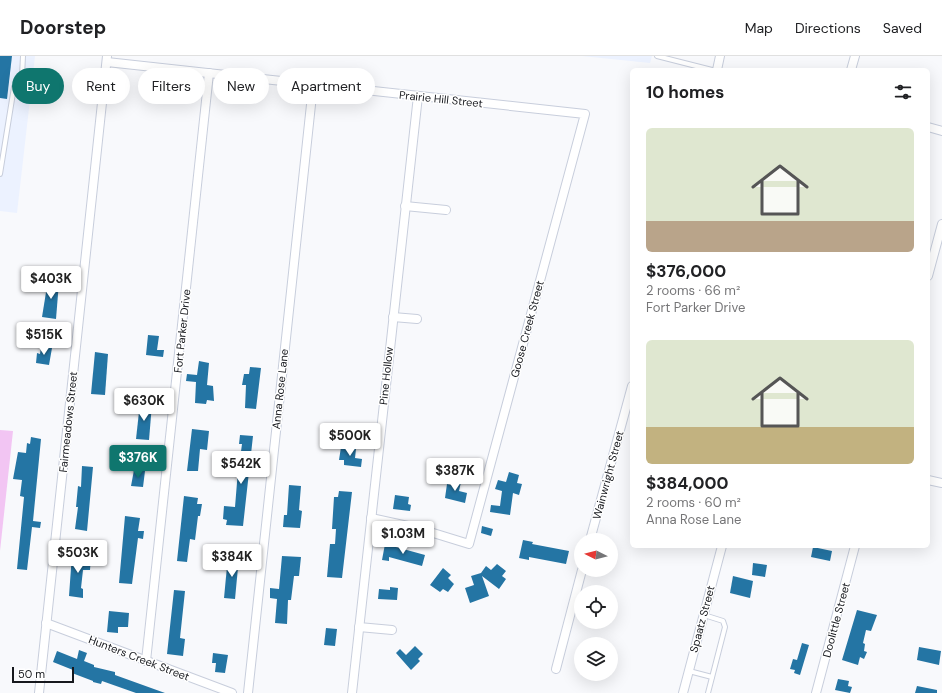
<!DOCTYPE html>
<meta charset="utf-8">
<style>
body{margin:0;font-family:"DM Sans",sans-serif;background:#f6f6f6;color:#202124;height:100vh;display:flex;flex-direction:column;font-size:15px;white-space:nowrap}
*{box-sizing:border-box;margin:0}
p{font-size:13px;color:#757577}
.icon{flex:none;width:22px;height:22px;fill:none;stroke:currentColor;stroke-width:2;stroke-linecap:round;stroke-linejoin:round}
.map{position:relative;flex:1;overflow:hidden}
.details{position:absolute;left:630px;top:12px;width:300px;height:480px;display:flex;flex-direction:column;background:#fff;border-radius:6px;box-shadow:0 4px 16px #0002}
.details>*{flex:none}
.guide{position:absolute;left:12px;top:12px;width:380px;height:36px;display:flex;gap:8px}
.needle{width:26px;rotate:276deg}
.tools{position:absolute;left:574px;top:477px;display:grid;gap:8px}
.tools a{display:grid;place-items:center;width:44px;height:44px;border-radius:50%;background:#fff;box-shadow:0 4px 16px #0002;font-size:20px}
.scale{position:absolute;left:12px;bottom:10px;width:62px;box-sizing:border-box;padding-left:4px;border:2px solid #16181d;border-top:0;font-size:11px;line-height:14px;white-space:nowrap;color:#16181d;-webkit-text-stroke:3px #fff;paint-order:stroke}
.price{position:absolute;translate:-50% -34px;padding:0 9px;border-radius:4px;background:#fff;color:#222;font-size:13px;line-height:26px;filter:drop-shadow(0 1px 2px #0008)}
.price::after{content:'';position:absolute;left:50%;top:24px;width:12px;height:9px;margin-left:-6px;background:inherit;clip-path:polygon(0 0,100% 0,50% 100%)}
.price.current{background:#0f766e;color:#fff}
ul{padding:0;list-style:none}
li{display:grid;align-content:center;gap:8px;height:212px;padding:0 16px}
li span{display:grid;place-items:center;height:124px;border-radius:6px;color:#555}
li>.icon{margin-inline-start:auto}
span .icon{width:72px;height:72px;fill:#fffc;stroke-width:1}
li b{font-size:17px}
h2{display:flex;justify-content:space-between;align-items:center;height:48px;padding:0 16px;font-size:17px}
.chip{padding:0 14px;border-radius:18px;background:#fff;box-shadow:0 4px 16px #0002;font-size:14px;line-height:36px}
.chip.current{background:#0f766e;color:#fff}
header{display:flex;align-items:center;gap:24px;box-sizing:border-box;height:56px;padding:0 20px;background:#fff;border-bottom:1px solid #e0e0e0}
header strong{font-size:19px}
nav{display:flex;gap:22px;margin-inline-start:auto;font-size:14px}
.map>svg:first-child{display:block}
.built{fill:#ecf2ff}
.green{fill:#f2c5f3}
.building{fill:#2475a4}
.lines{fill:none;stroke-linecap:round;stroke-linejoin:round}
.lane-casing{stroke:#c8cedc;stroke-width:6}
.street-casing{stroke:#c8cedc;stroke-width:10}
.lane{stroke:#fff;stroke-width:4}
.street{stroke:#fff;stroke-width:8}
.labels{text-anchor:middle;stroke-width:3;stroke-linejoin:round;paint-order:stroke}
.street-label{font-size:11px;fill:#16181d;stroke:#fff}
</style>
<header>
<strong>Doorstep</strong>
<nav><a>Map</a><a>Directions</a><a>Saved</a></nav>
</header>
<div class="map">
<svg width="942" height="637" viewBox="0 0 942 637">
<rect width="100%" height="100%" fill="#f8f9fc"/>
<g class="built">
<path d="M0,0H35L17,157L0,155Z"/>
<path d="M582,0H652L650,7Z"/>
</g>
<path class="green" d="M0,374L13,375L0,495Z"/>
<g class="building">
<path d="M0,0H12L7,43L0,42Z"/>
<path d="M48,224L59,226L56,263L42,261Z"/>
<path d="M148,279L159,280L157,294H164L163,301L146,299Z"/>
<path d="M41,291L52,292L49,309L36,307L37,297L40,298Z"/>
<path d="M95,296L108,298L105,339L91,338Z"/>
<path d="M199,305L209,307L207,329L213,330L214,345L207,344L206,348L195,347L196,326L186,325L187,318L197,319Z"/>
<path d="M250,311L261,312L256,353L245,352L246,329H242L244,318H249Z"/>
<path d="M140,347L152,348L149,384L136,383Z"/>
<path d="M192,373L209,375L207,394L200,393L198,415H187Z"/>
<path d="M240,379L253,380L243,470L226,469L227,464L223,463L224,450L235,451L239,402L240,403L242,388H239Z"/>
<path d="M31,381L41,383L33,465L41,466L40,472L32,471L27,514L17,513L24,441L20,440L22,424L13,423L18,396L26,397L27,387L30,388Z"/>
<path d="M341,391L356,393L355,402L362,403L361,411L344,409V404H339Z"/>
<path d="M82,410L93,411L87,475L75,473L78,451H76L78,430L81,431Z"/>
<path d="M134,414L145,415L143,431L131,430Z"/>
<path d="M509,416L519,419L517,427L522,428L519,439L513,437L510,459L490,456L491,449L500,450L502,435L495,433L498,424L506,426Z"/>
<path d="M452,424L461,426L459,435L467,437L465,447L445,442L447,428L451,429Z"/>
<path d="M289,429L301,430L299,454L302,455L300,472L283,471L284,459H287Z"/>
<path d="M339,435L352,436L342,522L327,521L330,488H335L336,473H332L334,441H338Z"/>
<path d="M395,439L409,441L408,448L411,449L410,455L393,453Z"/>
<path d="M184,440L198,442L197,448H202L200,460H198L195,484L190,483L187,506L177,505Z"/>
<path d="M125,460L140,462L138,475H144L143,483L138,482L132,528L119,527Z"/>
<path d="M482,470L493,473L491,480L481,477Z"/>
<path d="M523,484L533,486L532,488L569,495L566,508L529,501V504L519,502Z"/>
<path d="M385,488L425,499L422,510L389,501V505L382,504Z"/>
<path d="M813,491L832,495L830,505L811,501Z"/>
<path d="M72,498L91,500L90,514H83L81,532L83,533V542L69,540Z"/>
<path d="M228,500L239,501L235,543L224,542Z"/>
<path d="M282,500L301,501L299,520H294L291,544H288L287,568L275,567L277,543L270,542V532L279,533Z"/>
<path d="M753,507L767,509L765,521L752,519Z"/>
<path d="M497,508L506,515L502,520L506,523L499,533L482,520L489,540L470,547L465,532L474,529L471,520L481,517L486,510L491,514Z"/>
<path d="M443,512L451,519L448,522L454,528L448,536L443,533L440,536L430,529Z"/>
<path d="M733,520L753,525L750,542L730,537Z"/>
<path d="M390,531L398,532L397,544L378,543L379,533L390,534Z"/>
<path d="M174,534L185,535L180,582L185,583L183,600L167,598Z"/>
<path d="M857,554L877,559L871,575L866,574L863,587L865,588L864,595L867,596L864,603L860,601L858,609L842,604Z"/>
<path d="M109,555L129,557L128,571H118V577L107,576Z"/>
<path d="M326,572L337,573L335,590L324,589Z"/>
<path d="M802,587L809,589L800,619L794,617L795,614L790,613L793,603L797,604Z"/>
<path d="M415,590L423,598L418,603L420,605L411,614L396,597L400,593L406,599Z"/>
<path d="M919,591L941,595L939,609L917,604Z"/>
<path d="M79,594L87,597L84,605L94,609V611L115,616V619L165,637H136L102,625L101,628L93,626V625L72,617L73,614L53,606L57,595L77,603Z"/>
<path d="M213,597L228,599L225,617L215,616L216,607H212Z"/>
<path d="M838,623L849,625L848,630L852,631L850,637L835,634Z"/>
<path d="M917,630L937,634V637H915Z"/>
</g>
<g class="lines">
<defs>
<g id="lane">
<path d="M657,0L712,14"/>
<path d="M0,118L14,31L22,20L23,0"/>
<path d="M704,559L723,565L725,571L708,637"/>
<path d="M689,615L712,621"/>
</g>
<g id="street">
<path d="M107,6L585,58L469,488L417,472L371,462"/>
<path d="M717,14L720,0"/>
<path d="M851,14L855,0"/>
<path d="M928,71L942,75"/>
<path d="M405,150L446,154"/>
<path d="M928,220L942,168"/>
<path d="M393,261L417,263"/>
<path d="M928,424L942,427"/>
<path d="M590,484L632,330"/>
<path d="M46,567L232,637"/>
<path d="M359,571L392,574"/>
<path d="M146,605L209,17"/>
<path d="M556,613L582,514"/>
<path d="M39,637L107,0"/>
<path d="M248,637L313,30"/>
<path d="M352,637L418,40"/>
<path d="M683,637L722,490"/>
<path d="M816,637L855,490"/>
</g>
</defs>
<use href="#lane" class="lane-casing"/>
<use href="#street" class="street-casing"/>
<use href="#lane" class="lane"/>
<use href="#street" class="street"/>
</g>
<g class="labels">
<g class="street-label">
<text transform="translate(441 43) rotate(6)" y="4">Prairie Hill Street</text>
<text transform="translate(527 273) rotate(-75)" y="4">Goose Creek Street</text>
<text transform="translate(182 275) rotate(-84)" y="4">Fort Parker Drive</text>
<text transform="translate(386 320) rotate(-84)" y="4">Pine Hollow</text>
<text transform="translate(280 333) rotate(-84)" y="4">Anna Rose Lane</text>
<text transform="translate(68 366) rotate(-84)" y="4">Fairmeadows Street</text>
<text transform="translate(608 419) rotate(-75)" y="4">Wainwright Street</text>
<text transform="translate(702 563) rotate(-75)" y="4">Spaatz Street</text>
<text transform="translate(836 564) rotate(-75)" y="4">Doolittle Street</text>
<text transform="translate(139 602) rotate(21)" y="4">Hunters Creek Street</text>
</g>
</g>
</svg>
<div class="tools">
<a><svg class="needle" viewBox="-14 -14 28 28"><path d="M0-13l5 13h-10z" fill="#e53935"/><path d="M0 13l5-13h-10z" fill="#757577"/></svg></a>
<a><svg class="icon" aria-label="locate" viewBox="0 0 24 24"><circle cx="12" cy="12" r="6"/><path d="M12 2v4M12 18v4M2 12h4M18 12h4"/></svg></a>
<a><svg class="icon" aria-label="layers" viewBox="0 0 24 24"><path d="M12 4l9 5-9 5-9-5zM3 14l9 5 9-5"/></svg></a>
</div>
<div class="scale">50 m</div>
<b class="price" style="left:51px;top:244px">$403K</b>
<b class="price" style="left:44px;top:300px">$515K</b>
<b class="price" style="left:144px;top:366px">$630K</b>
<b class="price" style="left:350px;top:401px">$500K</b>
<b class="price current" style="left:138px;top:423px">$376K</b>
<b class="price" style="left:241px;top:429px">$542K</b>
<b class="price" style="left:455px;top:436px">$387K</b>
<b class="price" style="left:403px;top:499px">$1.03M</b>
<b class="price" style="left:78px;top:518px">$503K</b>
<b class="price" style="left:232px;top:522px">$384K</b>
<div class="guide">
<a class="chip current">Buy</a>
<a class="chip">Rent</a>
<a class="chip">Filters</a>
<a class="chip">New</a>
<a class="chip">Apartment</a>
</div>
<section class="details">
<h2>10 homes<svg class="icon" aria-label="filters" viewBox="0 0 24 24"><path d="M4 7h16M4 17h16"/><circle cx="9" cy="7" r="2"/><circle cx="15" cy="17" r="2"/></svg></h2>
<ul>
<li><span style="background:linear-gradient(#dfe7d0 75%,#b9a48a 0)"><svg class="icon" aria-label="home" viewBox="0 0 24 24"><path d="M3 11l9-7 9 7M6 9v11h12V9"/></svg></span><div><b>$376,000</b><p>2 rooms · 66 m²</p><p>Fort Parker Drive</p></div></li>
<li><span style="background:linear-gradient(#dfe7d0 70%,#c2b280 0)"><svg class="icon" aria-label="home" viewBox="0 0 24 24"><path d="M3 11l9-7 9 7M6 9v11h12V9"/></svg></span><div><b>$384,000</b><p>2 rooms · 60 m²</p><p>Anna Rose Lane</p></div></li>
</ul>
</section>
</div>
